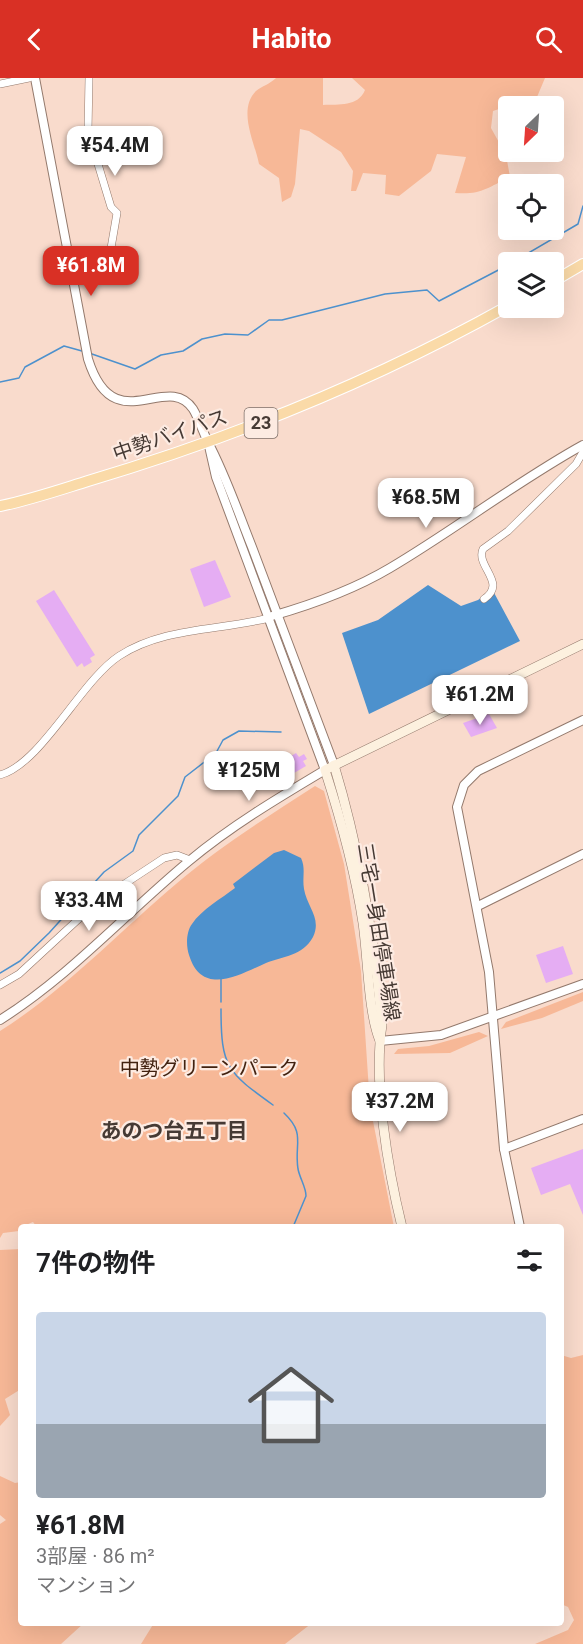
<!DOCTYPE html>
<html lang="ja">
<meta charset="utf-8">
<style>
body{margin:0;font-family:Roboto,"Noto Sans JP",sans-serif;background:#f6f6f6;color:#202124;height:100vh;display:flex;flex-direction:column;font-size:22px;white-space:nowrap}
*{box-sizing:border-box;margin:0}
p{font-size:20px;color:#757577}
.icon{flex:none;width:33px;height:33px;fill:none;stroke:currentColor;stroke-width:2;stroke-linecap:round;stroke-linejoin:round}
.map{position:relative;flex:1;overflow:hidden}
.panel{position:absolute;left:18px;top:1146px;width:546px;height:402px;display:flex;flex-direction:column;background:#fff;border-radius:6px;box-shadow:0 6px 24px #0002}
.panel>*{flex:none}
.needle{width:39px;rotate:205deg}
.fabs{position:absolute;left:498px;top:18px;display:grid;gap:12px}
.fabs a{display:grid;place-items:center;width:66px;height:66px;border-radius:6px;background:#fff;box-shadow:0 6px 24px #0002;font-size:30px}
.price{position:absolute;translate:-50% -51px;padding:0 14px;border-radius:12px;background:#fff;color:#222;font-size:20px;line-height:39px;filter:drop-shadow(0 2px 3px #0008)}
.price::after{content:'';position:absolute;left:50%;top:36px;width:18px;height:14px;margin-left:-9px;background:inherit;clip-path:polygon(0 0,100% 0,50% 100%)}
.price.active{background:#d93025;color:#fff}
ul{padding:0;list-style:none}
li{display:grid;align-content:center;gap:12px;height:318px;padding:0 18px}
li span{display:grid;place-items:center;height:186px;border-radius:6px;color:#555}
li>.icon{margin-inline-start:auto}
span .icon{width:108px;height:108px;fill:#fffc;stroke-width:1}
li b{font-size:26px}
h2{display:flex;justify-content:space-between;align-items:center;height:72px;padding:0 18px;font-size:26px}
header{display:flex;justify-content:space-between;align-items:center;height:78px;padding:0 18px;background:#d93025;color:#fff;font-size:27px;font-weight:700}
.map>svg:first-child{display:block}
.green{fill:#f7b897}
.water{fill:#4d91cd}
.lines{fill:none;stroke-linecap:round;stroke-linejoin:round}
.stream{stroke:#4d91cd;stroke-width:1.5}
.building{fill:#e5adf3}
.minor-casing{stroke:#93796c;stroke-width:8}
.tertiary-casing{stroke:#93796c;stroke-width:10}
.secondary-casing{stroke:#93796c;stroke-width:10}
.trunk-casing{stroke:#fff;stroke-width:12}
.minor{stroke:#fff;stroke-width:7}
.tertiary{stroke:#fff;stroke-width:8}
.secondary{stroke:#fdf1df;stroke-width:9}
.trunk{stroke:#fadaa8;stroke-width:10}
.labels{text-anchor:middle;stroke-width:4.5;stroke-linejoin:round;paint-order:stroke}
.shield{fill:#fdebe2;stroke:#7d6f68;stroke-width:1.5}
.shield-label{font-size:18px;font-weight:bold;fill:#463a34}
.street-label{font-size:20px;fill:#463a34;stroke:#fdebe2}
.park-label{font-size:20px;fill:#422210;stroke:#fdebe2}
.neighbourhood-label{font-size:21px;font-weight:bold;fill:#463a34;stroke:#fdebe2}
</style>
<header><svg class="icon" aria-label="back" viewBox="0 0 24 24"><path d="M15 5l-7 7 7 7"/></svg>Habito<svg class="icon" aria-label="search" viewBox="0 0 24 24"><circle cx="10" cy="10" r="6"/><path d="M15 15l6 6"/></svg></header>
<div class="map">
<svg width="583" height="1566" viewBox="0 0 583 1566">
<rect width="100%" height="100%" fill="#f9dbcc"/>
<g class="green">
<path d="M276,0H323V27C339,26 358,29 365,12L352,0H545L537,19L540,28H508L493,33L491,50L506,77L510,99C487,110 481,117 455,115L466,79L437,76L431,93L399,118L385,116L386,97L363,95L356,113H351L353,93L341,74L309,53L300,51L295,106L291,119L282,124L279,100L259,86C255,65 237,32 256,13C262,8 270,6 276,0Z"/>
<path d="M315,708L324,713L344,786L361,893L370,1028L394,1149H37L33,1144L21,1149L19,1153L3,1155L0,1160V953C65,912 118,855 176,806C219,769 267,739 315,708Z"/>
<path d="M583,914V923L542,940L501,951L506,944Z"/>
<path d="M479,954L488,958L450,975L394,976L398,971L429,968Z"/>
<path d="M21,1171V1311L5,1321L10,1337L0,1348V1172Z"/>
<path d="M561,1277L571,1280L583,1277V1566H535L568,1552L574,1542L568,1529L561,1526Z"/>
<path d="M0,1398L15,1405L21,1404V1545H84L61,1566H0V1446L6,1442L0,1437Z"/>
<path d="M154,1545H312L285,1566H141Z"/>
</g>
<g class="water">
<path d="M428,507L461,528L478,522L492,511L520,563L369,636L342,555L378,542Z"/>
<path d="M284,772L301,780C306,791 302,799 304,811C307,829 322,840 313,859C303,878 283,878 266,885C239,897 202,919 189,877C186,868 186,854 192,846C201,832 222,820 235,810L233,806L274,775Z"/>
</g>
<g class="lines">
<g class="stream">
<path d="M513,184L578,146L583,128"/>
<path d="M92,276L135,291L161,277L183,273L202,261L225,256L248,257L269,242H282L385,216L427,212L439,223L508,187"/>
<path d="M0,304L19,300L25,289L64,268L82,273"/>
<path d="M0,895L20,883L49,855L104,794L133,773L139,757L178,718L185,699L216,675L223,662L239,653L281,654"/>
<path d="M221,924V901"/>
<path d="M221,931C221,989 227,994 273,1027"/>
<path d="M284,1035C306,1056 294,1065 298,1091C300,1101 306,1109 306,1118L293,1149"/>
</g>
</g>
<g class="building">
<path d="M215,482L231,519L204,529L190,491Z"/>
<path d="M54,512L95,577L90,580L92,584L84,589L82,585L77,589L36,523Z"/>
<path d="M489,636L497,650L471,659L463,645Z"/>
<path d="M296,675L299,679L304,676L307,681L303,683L306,688L277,705L275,700L283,695L278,686Z"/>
<path d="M563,868L573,896L546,905L536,877Z"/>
<path d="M583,1071V1137L570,1106L541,1117L531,1090Z"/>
</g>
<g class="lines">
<defs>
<g id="minor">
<path d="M89,0L88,53L111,129L117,135L111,170L120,199"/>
<path d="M0,6L29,0"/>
<path d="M484,521C508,505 475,488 483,471L508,453L576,386L583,374"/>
<path d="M0,697C41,686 81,603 119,578C164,549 218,553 269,540"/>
<path d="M0,907L19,896L97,824L164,780L177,777L190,782"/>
</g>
<g id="tertiary">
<path d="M35,0L88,281C114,364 167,292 193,331C199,341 203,354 208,364C226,398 238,434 252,469C279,542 307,614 334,687"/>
<path d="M272,538C314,526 353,512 390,490C456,451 516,404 583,367"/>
<path d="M478,828L583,776"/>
<path d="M0,942C70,898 125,836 189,783C231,748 278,720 325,692L216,399L209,368"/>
<path d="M380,963L441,957L583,906"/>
<path d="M504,1071L583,1041"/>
<path d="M520,1149L504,1071L489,894L457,729L464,707L478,693L583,642"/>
</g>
<g id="secondary">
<path d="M334,687C360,773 374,858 382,947C373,1004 388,1092 402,1149"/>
<path d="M380,963C368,934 368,879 363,845C355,792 341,742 325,692L583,566"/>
</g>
<g id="trunk">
<path d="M554,203L583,186"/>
<path d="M0,428C30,422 59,412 88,403C233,360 376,302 508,228"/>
</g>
</defs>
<use href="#minor" class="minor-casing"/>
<use href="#tertiary" class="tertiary-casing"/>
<use href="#secondary" class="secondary-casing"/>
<use href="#trunk" class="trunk-casing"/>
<use href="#minor" class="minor"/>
<use href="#tertiary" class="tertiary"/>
<use href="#secondary" class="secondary"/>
<use href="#trunk" class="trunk"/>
</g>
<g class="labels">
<rect class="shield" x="244.5" y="330" width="33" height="30" rx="4.5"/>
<g class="shield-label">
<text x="261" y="351">23</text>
</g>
<g class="street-label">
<text transform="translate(170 357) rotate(-19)" y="7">中勢バイパス</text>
<text transform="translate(379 854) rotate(81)" y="7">三宅一身田停車場線</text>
</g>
<g class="park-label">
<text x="209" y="997">中勢グリーンパーク</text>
</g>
<g class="neighbourhood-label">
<text x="174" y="1060">あのつ台五丁目</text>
</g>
</g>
</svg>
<div class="fabs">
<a><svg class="needle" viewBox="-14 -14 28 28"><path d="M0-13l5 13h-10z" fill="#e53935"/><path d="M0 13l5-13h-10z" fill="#757577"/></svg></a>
<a><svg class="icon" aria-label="locate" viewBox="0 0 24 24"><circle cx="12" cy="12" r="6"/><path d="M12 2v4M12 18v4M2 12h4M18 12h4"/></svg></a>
<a><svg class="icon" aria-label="layers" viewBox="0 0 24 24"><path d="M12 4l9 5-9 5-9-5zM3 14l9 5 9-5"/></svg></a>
</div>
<b class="price" style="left:115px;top:99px">¥54.4M</b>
<b class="price active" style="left:91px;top:219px">¥61.8M</b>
<b class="price" style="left:426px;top:451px">¥68.5M</b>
<b class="price" style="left:480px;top:648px">¥61.2M</b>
<b class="price" style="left:249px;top:724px">¥125M</b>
<b class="price" style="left:89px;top:854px">¥33.4M</b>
<b class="price" style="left:400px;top:1055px">¥37.2M</b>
<section class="panel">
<h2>7件の物件<svg class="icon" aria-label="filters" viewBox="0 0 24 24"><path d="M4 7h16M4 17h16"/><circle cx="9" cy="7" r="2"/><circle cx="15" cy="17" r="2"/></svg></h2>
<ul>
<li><span style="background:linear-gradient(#c9d6e8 60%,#9aa5b1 0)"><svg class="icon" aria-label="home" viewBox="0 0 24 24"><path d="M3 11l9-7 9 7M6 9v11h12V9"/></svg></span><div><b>¥61.8M</b><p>3部屋 · 86 m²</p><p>マンション</p></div></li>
</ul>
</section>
</div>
